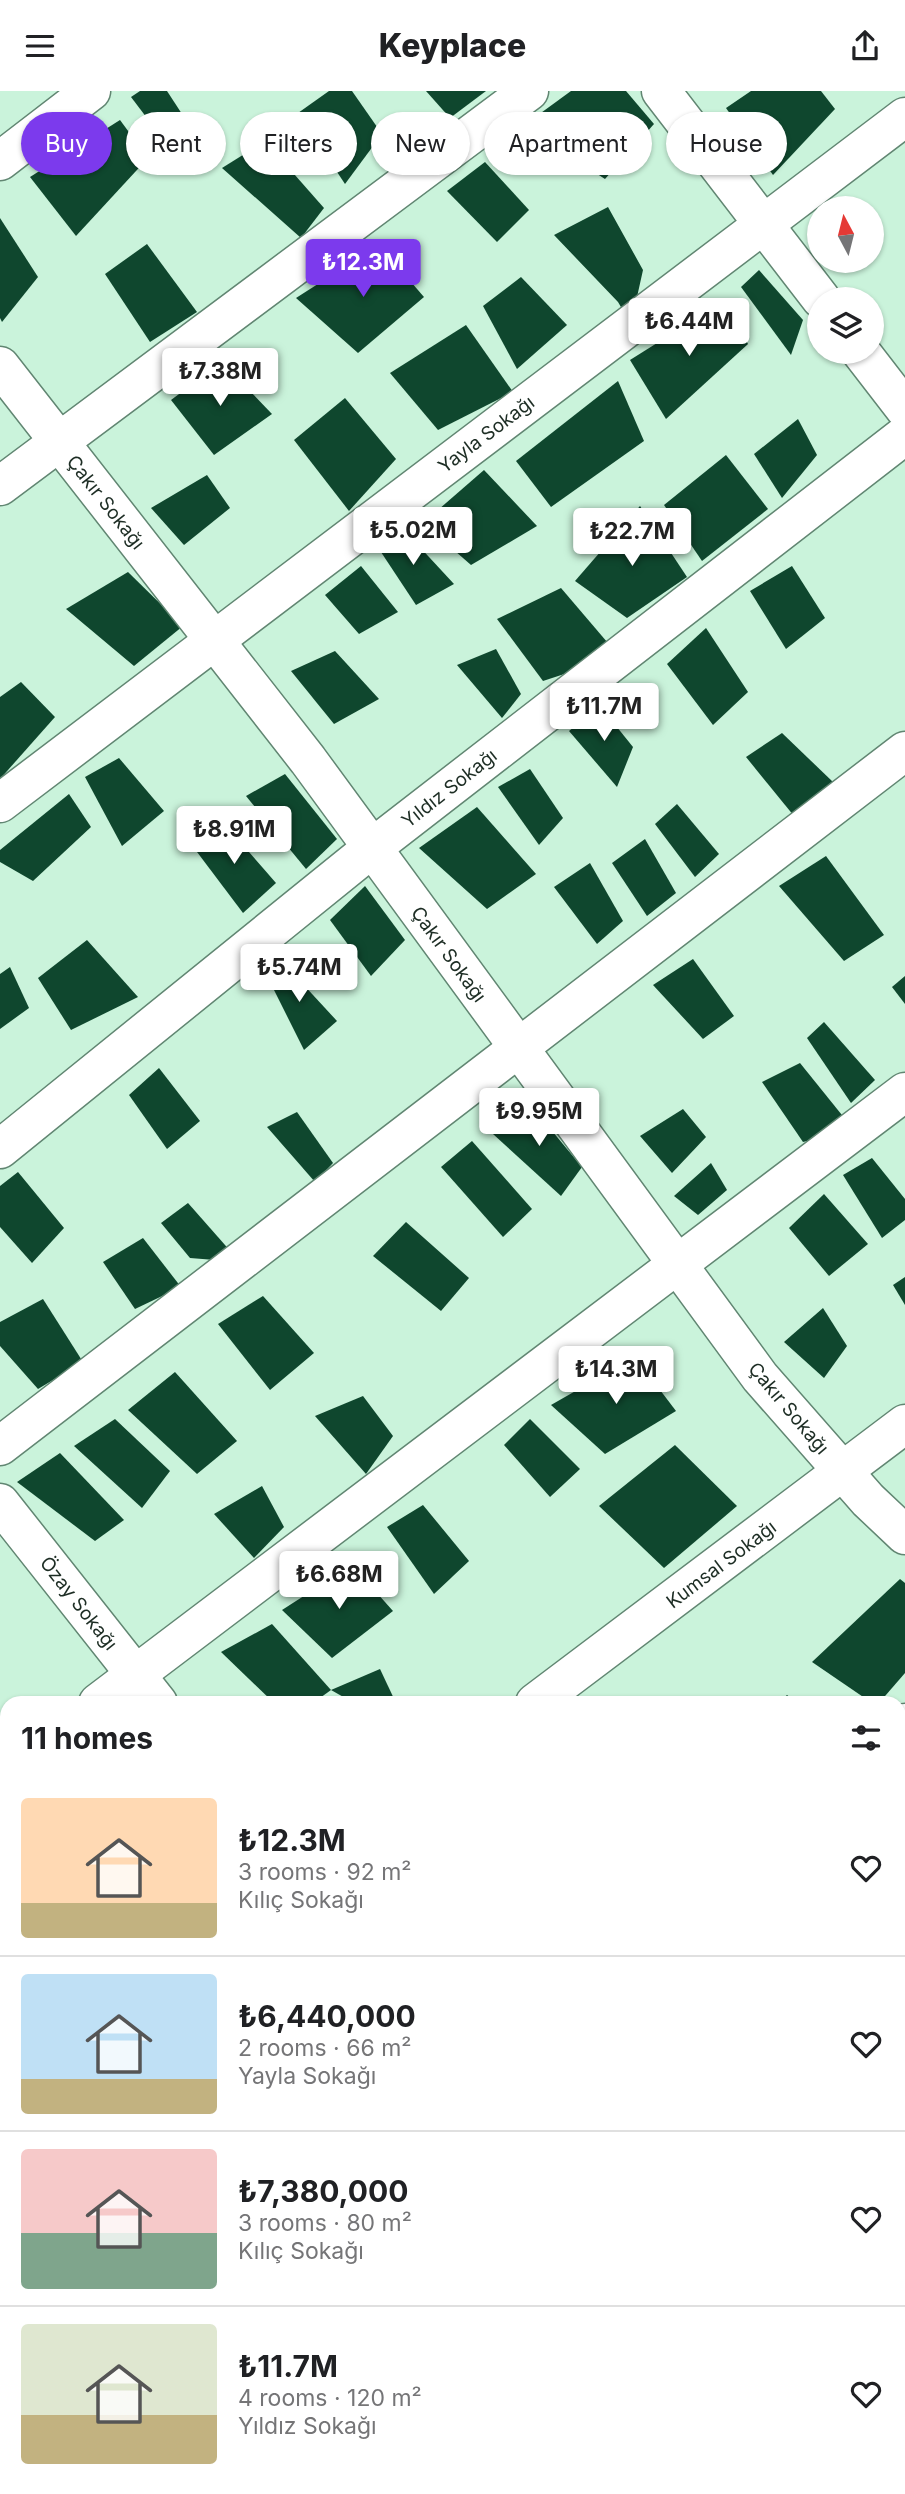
<!DOCTYPE html>
<meta charset="utf-8">
<style>
body{margin:0;font-family:Inter,sans-serif;background:#f2f2f2;color:#202124;height:100vh;display:flex;flex-direction:column;font-size:26px;white-space:nowrap}
*{box-sizing:border-box;margin:0}
p{font-size:23px;color:#757577}
.icon{flex:none;width:38px;height:38px;fill:none;stroke:currentColor;stroke-width:2;stroke-linecap:round;stroke-linejoin:round}
.map{position:relative;flex:1;overflow:hidden}
.side{position:absolute;left:0px;top:1605px;width:906px;height:800px;display:flex;flex-direction:column;background:#fff;border-radius:21px 21px 0 0;box-shadow:0 2px 5px #0004}
.side>*{flex:none}
.top-card{position:absolute;left:21px;top:21px;width:864px;height:63px;display:flex;gap:14px}
.needle{width:46px;rotate:353deg}
.tools{position:absolute;left:807px;top:105px;display:grid;gap:14px}
.tools a{display:grid;place-items:center;width:77px;height:77px;border-radius:50%;background:#fff;box-shadow:0 2px 5px #0004;font-size:35px}
.price{position:absolute;translate:-50% -60px;padding:0 16px;border-radius:7px;background:#fff;color:#222;font-size:23px;line-height:46px;filter:drop-shadow(0 2px 4px #0008)}
.price::after{content:'';position:absolute;left:50%;top:42px;width:21px;height:16px;margin-left:-10px;background:inherit;clip-path:polygon(0 0,100% 0,50% 100%)}
.price.on{background:#7c3aed;color:#fff}
ul{padding:0;list-style:none}
li{display:flex;align-items:center;gap:21px;height:175px;padding:0 21px}
li+li{border-top:2px solid #e0e0e0}
li span{display:grid;place-items:center;flex:none;width:196px;height:140px;border-radius:7px;color:#555}
li>.icon{margin-inline-start:auto}
span .icon{width:84px;height:84px;fill:#fffc;stroke-width:1}
li b{font-size:30px}
h2{display:flex;justify-content:space-between;align-items:center;height:84px;padding:0 21px;font-size:30px}
.tag{padding:0 24px;border-radius:32px;background:#fff;box-shadow:0 2px 5px #0004;font-size:24px;line-height:63px}
.tag.on{background:#7c3aed;color:#fff}
header{display:flex;justify-content:space-between;align-items:center;height:91px;padding:0 21px;background:#fff;font-size:32px;font-weight:800}
.map>svg:first-child{display:block}
.building{fill:#0f472e}
.lines{fill:none;stroke-linecap:round;stroke-linejoin:round}
.minor-casing{stroke:#618672;stroke-width:41}
.tertiary-casing{stroke:#618672;stroke-width:41}
.minor{stroke:#fff;stroke-width:38}
.tertiary{stroke:#fff;stroke-width:38}
.labels{text-anchor:middle;stroke-width:7;stroke-linejoin:round;paint-order:stroke}
.street-label{font-size:19px;fill:#1d2d24;stroke:#fff}
</style>
<header><svg class="icon" aria-label="menu" viewBox="0 0 24 24"><path d="M4 6h16M4 12h16M4 18h16"/></svg>Keyplace<svg class="icon" aria-label="share" viewBox="0 0 24 24"><path d="M12 15V3M7 8l5-5 5 5M5 13v7h14v-7"/></svg></header>
<div class="map">
<svg width="905" height="2403" viewBox="0 0 905 2403">
<rect width="100%" height="100%" fill="#caf3db"/>
<g class="building">
<path d="M140,0H167L197,46L178,68L131,6Z"/>
<path d="M329,0H352L382,43L345,93L298,22Z"/>
<path d="M426,0H486L450,27Z"/>
<path d="M571,0H626L654,33L605,88L523,35Z"/>
<path d="M751,0H821L835,18L773,84L726,17Z"/>
<path d="M120,29L148,67L76,145L30,86Z"/>
<path d="M265,50L324,117L301,147L222,77Z"/>
<path d="M485,71L529,119L497,151L447,100Z"/>
<path d="M608,116L643,179L631,233L618,211L554,144Z"/>
<path d="M0,127L38,186L2,231L0,227Z"/>
<path d="M147,153L197,221L150,251L105,183Z"/>
<path d="M379,154L424,206L358,262L296,207Z"/>
<path d="M759,179L803,229L791,264L741,196Z"/>
<path d="M521,186L567,234L517,278L483,215Z"/>
<path d="M724,210L748,253L666,328L630,269Z"/>
<path d="M466,234L513,301L438,339L390,282Z"/>
<path d="M222,271L272,323L214,364L171,309Z"/>
<path d="M618,290L644,350L551,416L516,370Z"/>
<path d="M345,307L396,368L349,420L294,349Z"/>
<path d="M798,328L817,364L782,407L754,363Z"/>
<path d="M726,364L768,418L702,470L664,414Z"/>
<path d="M484,379L537,435L471,474L423,432Z"/>
<path d="M207,384L230,417L184,454L151,417Z"/>
<path d="M640,415L687,486L627,527L575,490Z"/>
<path d="M404,439L454,493L416,514L375,452Z"/>
<path d="M361,475L398,521L359,543L325,504Z"/>
<path d="M792,475L825,527L786,558L750,500Z"/>
<path d="M128,481L183,535L134,575L66,518Z"/>
<path d="M561,497L619,565L543,590L497,528Z"/>
<path d="M706,537L748,601L713,634L667,573Z"/>
<path d="M496,558L521,603L502,627L457,574Z"/>
<path d="M335,560L379,608L334,633L291,580Z"/>
<path d="M21,591L55,626L0,688V606Z"/>
<path d="M600,615L633,656L617,696L569,640Z"/>
<path d="M782,642L833,691L794,725L746,666Z"/>
<path d="M119,667L164,720L122,755L85,686Z"/>
<path d="M530,678L563,727L539,754L498,696Z"/>
<path d="M285,683L337,748L306,778L246,705Z"/>
<path d="M69,703L91,736L33,790L0,771V759Z"/>
<path d="M677,713L719,763L695,786L655,733Z"/>
<path d="M477,716L536,783L487,818L419,757Z"/>
<path d="M222,730L276,792L243,822L191,753Z"/>
<path d="M645,748L676,802L647,825L612,772Z"/>
<path d="M826,765L884,844L844,870L779,795Z"/>
<path d="M590,772L623,830L597,853L554,796Z"/>
<path d="M365,795L405,849L371,885L330,829Z"/>
<path d="M87,849L138,906L71,939L38,887Z"/>
<path d="M277,865L337,930L304,959L265,881Z"/>
<path d="M693,868L734,925L703,948L653,894Z"/>
<path d="M10,876L29,917L0,938V883Z"/>
<path d="M905,885V913L892,896Z"/>
<path d="M824,931L875,989L851,1012L807,947Z"/>
<path d="M800,972L854,1039L803,1051L762,991Z"/>
<path d="M159,977L200,1030L167,1058L129,1004Z"/>
<path d="M528,1011L582,1076L561,1105L493,1043Z"/>
<path d="M683,1018L706,1046L672,1082L640,1045Z"/>
<path d="M297,1021L333,1072L315,1091L267,1036Z"/>
<path d="M472,1050L532,1118L503,1146L441,1076Z"/>
<path d="M872,1067L905,1108V1129L882,1147L843,1084Z"/>
<path d="M711,1072L727,1099L698,1124L674,1105Z"/>
<path d="M18,1081L64,1137L32,1172L0,1136V1095Z"/>
<path d="M824,1103L868,1153L829,1185L789,1137Z"/>
<path d="M188,1112L240,1171L190,1167L161,1132Z"/>
<path d="M406,1131L469,1187L441,1220L373,1165Z"/>
<path d="M143,1147L181,1196L135,1218L103,1171Z"/>
<path d="M905,1186V1214L893,1194Z"/>
<path d="M263,1205L314,1262L270,1299L218,1233Z"/>
<path d="M43,1208L83,1271L38,1298L0,1255V1231Z"/>
<path d="M823,1217L847,1255L824,1287L784,1251Z"/>
<path d="M635,1266L676,1320L605,1363L551,1314Z"/>
<path d="M175,1281L237,1350L197,1383L128,1319Z"/>
<path d="M363,1305L393,1345L366,1383L315,1325Z"/>
<path d="M115,1328L170,1380L142,1417L74,1355Z"/>
<path d="M530,1328L580,1378L550,1406L504,1354Z"/>
<path d="M675,1354L737,1415L664,1477L599,1415Z"/>
<path d="M60,1362L124,1429L95,1450L17,1391Z"/>
<path d="M262,1395L284,1436L254,1467L214,1423Z"/>
<path d="M423,1414L469,1470L434,1503L387,1436Z"/>
<path d="M352,1474L393,1520L332,1567L282,1519Z"/>
<path d="M900,1488L905,1492V1582L879,1612H872L812,1571Z"/>
<path d="M272,1533L331,1599L313,1612H274L221,1561Z"/>
<path d="M380,1578L396,1612H354L331,1599Z"/>
<path d="M787,1604L797,1612H778Z"/>
<path d="M905,1679V1759L900,1751V1684Z"/>
<path d="M7,1733V1770L0,1760V1740Z"/>
<path d="M0,1777L7,1786V1827L0,1833Z"/>
<path d="M0,1946L7,1957V1984L0,1988Z"/>
<path d="M901,2016L905,2020V2086L900,2083Z"/>
<path d="M7,2175V2257L0,2262V2179Z"/>
<path d="M905,2244V2285L900,2282V2249Z"/>
<path d="M900,2306L905,2309V2366L900,2363Z"/>
<path d="M0,2356L7,2361V2398H58L66,2403H0Z"/>
<path d="M149,2398H239L231,2403H152Z"/>
<path d="M418,2398H458V2399L438,2403H417Z"/>
<path d="M816,2398H888L885,2403H815Z"/>
</g>
<g class="lines">
<defs>
<g id="minor">
<path d="M661,0L821,208"/>
<path d="M0,70L91,0"/>
<path d="M861,261L905,318"/>
<path d="M0,275L308,669L760,1286L868,1409L905,1444"/>
<path d="M0,395L529,0"/>
<path d="M0,712L905,26"/>
<path d="M0,1058L372,757L905,344"/>
<path d="M0,1355L905,660"/>
<path d="M0,1412L158,1612"/>
<path d="M98,1612L905,1001"/>
<path d="M535,1612L905,1333"/>
<path d="M900,1637L905,1632"/>
<path d="M0,1687L7,1682"/>
<path d="M900,1914L905,1920"/>
<path d="M0,2007L7,2002"/>
<path d="M0,2304L7,2299"/>
<path d="M255,2403L261,2398"/>
<path d="M508,2403V2398"/>
</g>
<g id="tertiary">
<path d="M900,2197L905,2190"/>
<path d="M763,2403L766,2398"/>
</g>
</defs>
<use href="#minor" class="minor-casing"/>
<use href="#tertiary" class="tertiary-casing"/>
<use href="#minor" class="minor"/>
<use href="#tertiary" class="tertiary"/>
</g>
<g class="labels">
<g class="street-label">
<text transform="translate(486 343) rotate(-37)" y="7">Yayla Sokağı</text>
<text transform="translate(106 411) rotate(52)" y="7">Çakır Sokağı</text>
<text transform="translate(449 697) rotate(-38)" y="7">Yıldız Sokağı</text>
<text transform="translate(449 863) rotate(54)" y="7">Çakır Sokağı</text>
<text transform="translate(789 1317) rotate(50)" y="7">Çakır Sokağı</text>
<text transform="translate(721 1473) rotate(-37)" y="7">Kumsal Sokağı</text>
<text transform="translate(79 1512) rotate(52)" y="7">Özay Sokağı</text>
</g>
</g>
</svg>
<div class="tools">
<a><svg class="needle" viewBox="-14 -14 28 28"><path d="M0-13l5 13h-10z" fill="#e53935"/><path d="M0 13l5-13h-10z" fill="#757577"/></svg></a>
<a><svg class="icon" aria-label="layers" viewBox="0 0 24 24"><path d="M12 4l9 5-9 5-9-5zM3 14l9 5 9-5"/></svg></a>
</div>
<b class="price on" style="left:363px;top:208px">₺12.3M</b>
<b class="price" style="left:689px;top:267px">₺6.44M</b>
<b class="price" style="left:220px;top:317px">₺7.38M</b>
<b class="price" style="left:413px;top:476px">₺5.02M</b>
<b class="price" style="left:632px;top:477px">₺22.7M</b>
<b class="price" style="left:604px;top:652px">₺11.7M</b>
<b class="price" style="left:234px;top:775px">₺8.91M</b>
<b class="price" style="left:299px;top:913px">₺5.74M</b>
<b class="price" style="left:539px;top:1057px">₺9.95M</b>
<b class="price" style="left:616px;top:1315px">₺14.3M</b>
<b class="price" style="left:339px;top:1520px">₺6.68M</b>
<div class="top-card">
<a class="tag on">Buy</a>
<a class="tag">Rent</a>
<a class="tag">Filters</a>
<a class="tag">New</a>
<a class="tag">Apartment</a>
<a class="tag">House</a>
</div>
<section class="side">
<h2>11 homes<svg class="icon" aria-label="filters" viewBox="0 0 24 24"><path d="M4 7h16M4 17h16"/><circle cx="9" cy="7" r="2"/><circle cx="15" cy="17" r="2"/></svg></h2>
<ul>
<li><span style="background:linear-gradient(#ffd9b3 75%,#c2b280 0)"><svg class="icon" aria-label="home" viewBox="0 0 24 24"><path d="M3 11l9-7 9 7M6 9v11h12V9"/></svg></span><div><b>₺12.3M</b><p>3 rooms · 92 m²</p><p>Kılıç Sokağı</p></div><svg class="icon" aria-label="heart" viewBox="0 0 24 24"><path d="M12 20l-8-8c-3-5 5-10 8-4 3-6 11-1 8 4z"/></svg></li>
<li><span style="background:linear-gradient(#bfe0f5 75%,#c2b280 0)"><svg class="icon" aria-label="home" viewBox="0 0 24 24"><path d="M3 11l9-7 9 7M6 9v11h12V9"/></svg></span><div><b>₺6,440,000</b><p>2 rooms · 66 m²</p><p>Yayla Sokağı</p></div><svg class="icon" aria-label="heart" viewBox="0 0 24 24"><path d="M12 20l-8-8c-3-5 5-10 8-4 3-6 11-1 8 4z"/></svg></li>
<li><span style="background:linear-gradient(#f6c9c9 60%,#7fa58c 0)"><svg class="icon" aria-label="home" viewBox="0 0 24 24"><path d="M3 11l9-7 9 7M6 9v11h12V9"/></svg></span><div><b>₺7,380,000</b><p>3 rooms · 80 m²</p><p>Kılıç Sokağı</p></div><svg class="icon" aria-label="heart" viewBox="0 0 24 24"><path d="M12 20l-8-8c-3-5 5-10 8-4 3-6 11-1 8 4z"/></svg></li>
<li><span style="background:linear-gradient(#dfe7d0 65%,#c2b280 0)"><svg class="icon" aria-label="home" viewBox="0 0 24 24"><path d="M3 11l9-7 9 7M6 9v11h12V9"/></svg></span><div><b>₺11.7M</b><p>4 rooms · 120 m²</p><p>Yıldız Sokağı</p></div><svg class="icon" aria-label="heart" viewBox="0 0 24 24"><path d="M12 20l-8-8c-3-5 5-10 8-4 3-6 11-1 8 4z"/></svg></li>
</ul>
</section>
</div>
